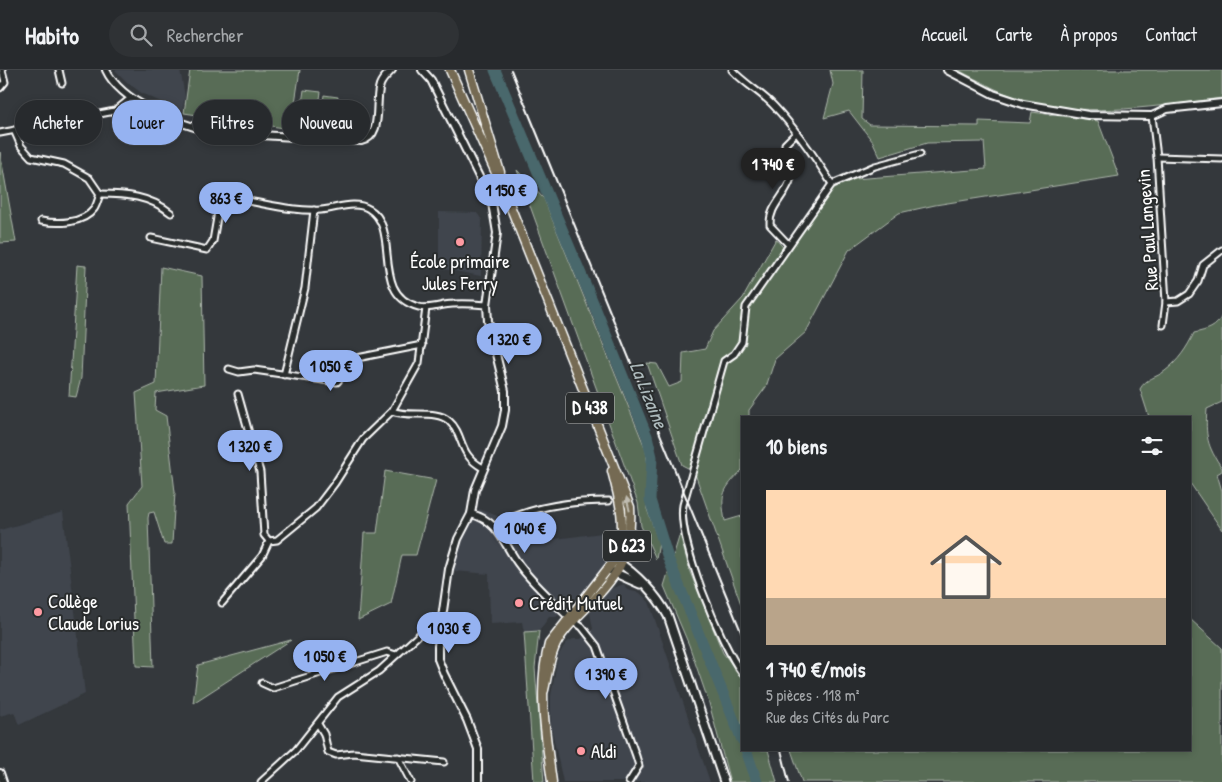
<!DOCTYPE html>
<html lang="fr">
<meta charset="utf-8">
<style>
body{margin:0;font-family:"Patrick Hand",sans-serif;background:#2f3235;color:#f1f3f6;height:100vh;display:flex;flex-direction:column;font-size:19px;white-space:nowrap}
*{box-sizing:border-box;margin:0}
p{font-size:16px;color:#a4a7aa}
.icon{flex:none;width:28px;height:28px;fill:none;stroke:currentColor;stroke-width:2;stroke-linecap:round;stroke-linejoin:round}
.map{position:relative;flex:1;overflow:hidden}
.panel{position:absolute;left:741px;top:346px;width:450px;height:335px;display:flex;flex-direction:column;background:#272a2d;border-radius:0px;box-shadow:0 2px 8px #0003,0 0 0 1px #434649}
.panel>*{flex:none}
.hud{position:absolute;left:15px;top:30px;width:475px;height:45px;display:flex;gap:10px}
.price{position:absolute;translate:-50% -42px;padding:0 11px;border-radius:18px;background:#95b2f1;color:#111;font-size:16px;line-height:32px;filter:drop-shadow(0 1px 2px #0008)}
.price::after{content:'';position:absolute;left:50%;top:30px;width:15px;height:11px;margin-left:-8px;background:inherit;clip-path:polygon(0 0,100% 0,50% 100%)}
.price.on{background:#222;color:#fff}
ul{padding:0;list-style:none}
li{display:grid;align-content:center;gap:10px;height:265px;padding:0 25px}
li+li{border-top:1px solid #434649}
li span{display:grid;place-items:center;height:155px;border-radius:0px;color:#555}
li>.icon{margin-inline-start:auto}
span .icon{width:90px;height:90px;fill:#fffc;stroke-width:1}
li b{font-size:21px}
h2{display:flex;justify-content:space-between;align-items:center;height:60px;padding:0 25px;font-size:21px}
.chip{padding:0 18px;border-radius:22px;background:#272a2d;box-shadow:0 2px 8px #0003,0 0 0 1px #434649;font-size:18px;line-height:45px}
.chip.on{background:#95b2f1;color:#111}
header{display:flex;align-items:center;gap:30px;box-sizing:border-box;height:70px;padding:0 25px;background:#272a2d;border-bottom:1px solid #434649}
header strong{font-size:24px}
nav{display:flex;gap:28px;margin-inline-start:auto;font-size:18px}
.search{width:350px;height:45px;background:#2f3235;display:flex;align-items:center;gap:12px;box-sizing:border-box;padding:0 18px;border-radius:28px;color:#a4a7aa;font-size:19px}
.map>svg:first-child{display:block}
.built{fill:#40454d}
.green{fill:#596c57;stroke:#acb6ab}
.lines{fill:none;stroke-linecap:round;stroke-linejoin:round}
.river{stroke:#4a686c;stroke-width:11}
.minor-casing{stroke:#fff;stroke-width:9}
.tertiary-casing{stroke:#fff;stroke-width:10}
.secondary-casing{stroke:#fff;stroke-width:11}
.primary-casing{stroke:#fff;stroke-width:11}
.minor{stroke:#2a2d2e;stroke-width:5}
.tertiary{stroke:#2a2d2e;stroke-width:6}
.secondary{stroke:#2a2d2e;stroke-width:7}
.primary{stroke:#746b52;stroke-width:8}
.rail{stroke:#fff;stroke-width:2}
.oneway{fill:#c0bcb1}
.poi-dot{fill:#ff9aa2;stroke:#2a2d2e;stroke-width:2}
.labels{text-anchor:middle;stroke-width:4;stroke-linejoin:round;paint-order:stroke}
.shield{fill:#2a2d2e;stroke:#bfc0c0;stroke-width:1}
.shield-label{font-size:18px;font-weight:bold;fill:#fff}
.street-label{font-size:19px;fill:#fff;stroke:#2a2d2e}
.poi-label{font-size:19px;fill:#fff;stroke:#2a2d2e;text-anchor:start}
.water-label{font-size:20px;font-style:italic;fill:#aebbbd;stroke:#2a2d2e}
</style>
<header>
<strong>Habito</strong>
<div class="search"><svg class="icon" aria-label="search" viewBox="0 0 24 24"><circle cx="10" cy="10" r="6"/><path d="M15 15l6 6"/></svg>Rechercher</div>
<nav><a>Accueil</a><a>Carte</a><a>À propos</a><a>Contact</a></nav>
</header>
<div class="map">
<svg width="1222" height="712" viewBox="0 0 1222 712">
<rect width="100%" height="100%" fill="#34383c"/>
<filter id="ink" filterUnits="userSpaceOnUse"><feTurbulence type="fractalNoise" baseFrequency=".02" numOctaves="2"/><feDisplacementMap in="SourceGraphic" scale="10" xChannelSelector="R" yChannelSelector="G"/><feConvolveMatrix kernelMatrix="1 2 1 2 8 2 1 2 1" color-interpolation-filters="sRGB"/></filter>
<g filter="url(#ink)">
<g class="built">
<path d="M115,0H180L185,26L182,41L143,24L128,13Z"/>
<path d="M439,142L477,143L482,150L481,206L439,198Z"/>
<path d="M543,434L547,470L610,462L617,468L612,484L602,502L581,524L556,547H549L539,561L524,562L522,552L490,554L489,504L454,501L462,468L479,439L500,447Z"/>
<path d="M63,442L85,624L19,655L14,642L0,646V460Z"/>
<path d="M624,514L627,520L640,523L649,532L710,712H563L551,656V626L558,586L566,573L573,569H581L593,559L590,543L593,538L610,519Z"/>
</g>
<g class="green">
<path d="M190,0H300L291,59L184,43Z"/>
<path d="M830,0H863L862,49L870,55L979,56V51L1030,53L1032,42L1098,51L1119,106L935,135L899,143L849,180L806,262L775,289L766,317L749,340V347L742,348V400C723,420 720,423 725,451L742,446V537L694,401L682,395L647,293L657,294L669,317L682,312L683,283L705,279L713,261L743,228L776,169L787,182L830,120L854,109L986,99L984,72L927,73L880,87L873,72L849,41L824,48L833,14Z"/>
<path d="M958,0H1222V28C1157,36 1092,48 1028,31C1003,25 980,11 958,0Z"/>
<path d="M304,20L321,22L316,56L299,53Z"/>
<path d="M324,25L338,27L334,57L320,55Z"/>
<path d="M0,82L16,172L0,173Z"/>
<path d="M517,100L544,129L646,380L648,398L646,424L647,439L659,473L656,489L641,456L638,433Z"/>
<path d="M77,195L86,196L81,308L76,327L69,326Z"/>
<path d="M161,197L202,206L204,315L156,323L155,340L166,346L175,422L172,474H164L154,442L149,443L148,448L153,597L136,596L129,433L142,416L136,323L156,314Z"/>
<path d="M1222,245V332L1207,339C1205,366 1207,376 1222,398V401L1217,404L1222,421V460L1190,413V348L1149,347L1140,319C1146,308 1156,308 1165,301C1178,291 1187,278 1194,263C1207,260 1217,258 1222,245Z"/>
<path d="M385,401L436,410L416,485H402L391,534L358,550L364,463H377Z"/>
<path d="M680,464L690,502L723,583L742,607V680H768L777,712H730L709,633L689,575L664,516Z"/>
<path d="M1190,549L1222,578V712H802L791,680H1190Z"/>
<path d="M539,561L535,598L544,712H534L524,562Z"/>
<path d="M291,570L193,633L198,595Z"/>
</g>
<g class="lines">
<g class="river">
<path d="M495,0L594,235L647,366L652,387L650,430L668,488L742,670"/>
<path d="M746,680L757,712"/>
</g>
<defs>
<g id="minor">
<path d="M59,0L62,13"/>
<path d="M732,0C745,14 762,23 774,36C796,59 815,87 832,114"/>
<path d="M0,18L5,12L2,0"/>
<path d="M1152,46L1157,87L1166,232L1163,255"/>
<path d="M14,60L21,76L31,87L64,94L89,108L100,124C98,129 97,135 94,139C83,154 57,154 41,151"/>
<path d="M0,63L115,41L131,28"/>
<path d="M1157,87L1222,89"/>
<path d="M100,124C126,124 150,126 171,143"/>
<path d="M151,168L207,180L213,171L220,130L227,128C258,131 290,142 321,140C336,139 355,130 369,139C402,158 369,225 419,237C430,240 442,234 453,234C464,233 476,234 487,235"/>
<path d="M789,175L770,155C769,136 786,126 791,108C795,95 784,87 785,74L796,63"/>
<path d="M1166,232L1178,231L1189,224L1198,211L1203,195L1222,180"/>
<path d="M229,299L239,302L254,300L337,312C345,304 347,294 357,288L422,275"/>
<path d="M284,305L305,218L314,140"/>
<path d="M238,324L260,402L264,465L269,471"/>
<path d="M392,341L419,293L426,238"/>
<path d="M495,456C528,437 571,431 609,431"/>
<path d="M222,533L262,486L269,471L277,470L316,438L335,413L363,369L392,341C409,348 436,339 449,351C465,365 457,384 483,398"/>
<path d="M573,551L582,557L597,576L636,686L639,696L629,712"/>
<path d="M742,603C721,575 677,469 683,435L724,291L734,284L742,272L746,237L832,114L875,96L920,84"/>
<path d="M262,613L273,618L387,582L396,585"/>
<path d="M318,654L324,664L328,682L336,685L354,683L444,692"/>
<path d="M398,687L411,712"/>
<path d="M261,712L296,680L338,627L379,601L423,561L439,558"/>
</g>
<g id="tertiary">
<path d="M106,0C121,33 179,54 212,62L361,71C384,66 374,33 380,15C382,9 387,5 392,0"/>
<path d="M422,0L431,10L492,133L497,163L487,235L488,251L505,321V340L502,356L475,420L471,444L458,469L449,499L438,576V589L444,604L467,650L478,679V712"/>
<path d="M947,0L993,24L1023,34L1088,45L1152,46L1167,39L1222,33"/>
<path d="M471,444C500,451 504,476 520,496C535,516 555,533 572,550"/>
<path d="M0,703L3,712"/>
</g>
<g id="secondary">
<path d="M616,491C636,503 657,525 668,546L724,712"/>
<path d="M611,501L640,514"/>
</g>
<g id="primary">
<path d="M450,0L505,123L630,437C633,488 616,507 582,542C572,552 559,565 554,579C549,591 547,607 544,620"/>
<path d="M469,0L500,102"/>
<path d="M552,712C546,667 537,618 549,574L617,487C627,457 620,431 612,401"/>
</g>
</defs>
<use href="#minor" class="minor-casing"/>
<use href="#tertiary" class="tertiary-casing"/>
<use href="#secondary" class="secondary-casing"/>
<use href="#primary" class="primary-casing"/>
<use href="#minor" class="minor"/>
<use href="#tertiary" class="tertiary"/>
<use href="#secondary" class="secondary"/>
<use href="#primary" class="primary"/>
<g class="rail">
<path d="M511,0L742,564"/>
<path d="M781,680L789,712"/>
</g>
</g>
<defs><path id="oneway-solid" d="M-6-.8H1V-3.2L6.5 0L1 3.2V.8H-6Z" transform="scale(1.25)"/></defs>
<use class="oneway" href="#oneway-solid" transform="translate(628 434) rotate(-103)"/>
</g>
<g class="poi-dot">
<circle cx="460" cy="172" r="5"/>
<circle cx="519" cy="533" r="5"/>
<circle cx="38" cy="542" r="5"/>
<circle cx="581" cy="681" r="5"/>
</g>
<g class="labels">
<g class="shield">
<rect x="566" y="322.5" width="48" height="31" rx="4"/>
<rect x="603" y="460.5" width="48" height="31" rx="4"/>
</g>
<g class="shield-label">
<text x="590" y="344">D 438</text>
<text x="627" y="482">D 623</text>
</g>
<g class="street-label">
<text transform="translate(1147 160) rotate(-94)" y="7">Rue Paul Langevin</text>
</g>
<g class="poi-label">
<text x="460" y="198" text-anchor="middle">École primaire<tspan x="460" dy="22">Jules Ferry</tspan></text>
<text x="48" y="538">Collège<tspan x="48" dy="22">Claude Lorius</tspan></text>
<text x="529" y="540">Crédit Mutuel</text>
<text x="591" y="688">Aldi</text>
</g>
<g class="water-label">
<text transform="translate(649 325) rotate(68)" y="7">La Lizaine</text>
</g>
</g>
</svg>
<b class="price on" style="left:773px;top:120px">1 740 €</b>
<b class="price" style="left:506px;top:146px">1 150 €</b>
<b class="price" style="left:226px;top:154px">863 €</b>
<b class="price" style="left:509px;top:295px">1 320 €</b>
<b class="price" style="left:331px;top:322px">1 050 €</b>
<b class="price" style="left:250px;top:402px">1 320 €</b>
<b class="price" style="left:525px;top:484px">1 040 €</b>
<b class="price" style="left:449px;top:584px">1 030 €</b>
<b class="price" style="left:325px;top:612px">1 050 €</b>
<b class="price" style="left:606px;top:630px">1 390 €</b>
<div class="hud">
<a class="chip">Acheter</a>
<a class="chip on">Louer</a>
<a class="chip">Filtres</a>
<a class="chip">Nouveau</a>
</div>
<section class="panel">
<h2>10 biens<svg class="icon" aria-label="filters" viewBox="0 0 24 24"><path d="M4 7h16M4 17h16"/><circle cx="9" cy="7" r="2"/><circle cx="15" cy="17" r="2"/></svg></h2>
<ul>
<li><span style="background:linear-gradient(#ffd9b3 70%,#b9a48a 0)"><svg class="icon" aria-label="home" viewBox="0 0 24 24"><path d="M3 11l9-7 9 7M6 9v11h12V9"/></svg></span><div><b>1 740 €/mois</b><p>5 pièces · 118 m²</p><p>Rue des Cités du Parc</p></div></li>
</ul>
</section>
</div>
